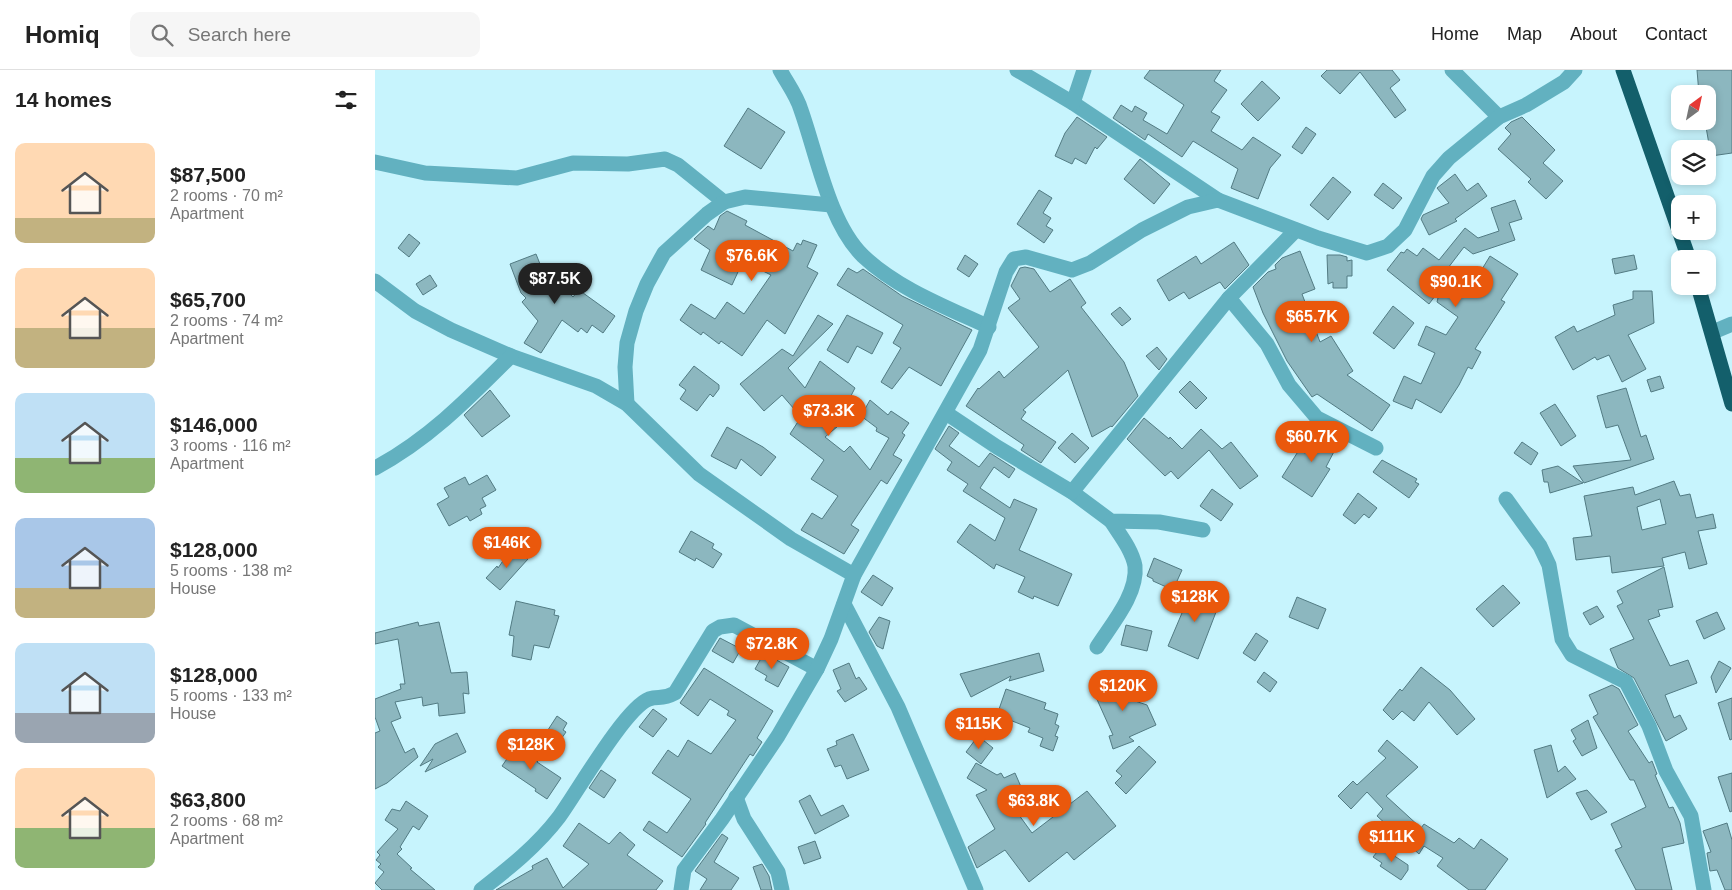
<!DOCTYPE html>
<meta charset="utf-8">
<style>
body{margin:0;font-family:Arial,sans-serif;background:#f6f6f6;color:#222;height:100vh;display:flex;flex-direction:column;font-size:19px;white-space:nowrap}
*{box-sizing:border-box;margin:0}
p{font-size:16px;color:#767676}
.icon{flex:none;width:28px;height:28px;fill:none;stroke:currentColor;stroke-width:2;stroke-linecap:round;stroke-linejoin:round}
.map{position:relative;flex:1;overflow:hidden}
.panel{display:flex;flex-direction:column;background:#fff;width:375px}
.panel>*{flex:none}
.needle{width:32px;rotate:33deg}
.controls{position:absolute;left:1296px;top:15px;display:grid;gap:10px}
.controls a{display:grid;place-items:center;width:45px;height:45px;border-radius:10px;background:#fff;box-shadow:0 2px 8px #0003;font-size:25px}
.price{position:absolute;translate:-50% -42px;padding:0 11px;border-radius:18px;background:#ea580c;color:#fff;font-size:16px;line-height:32px;filter:drop-shadow(0 1px 2px #0008)}
.price::after{content:'';position:absolute;left:50%;top:30px;width:15px;height:11px;margin-left:-8px;background:inherit;clip-path:polygon(0 0,100% 0,50% 100%)}
.price.selected{background:#222;color:#fff}
ul{padding:0;list-style:none}
li{display:flex;align-items:center;gap:15px;height:125px;padding:0 15px}
li span{display:grid;place-items:center;flex:none;width:140px;height:100px;border-radius:10px;color:#555}
li>.icon{margin-inline-start:auto}
span .icon{width:60px;height:60px;fill:#fffc;stroke-width:1}
li b{font-size:21px}
h2{display:flex;justify-content:space-between;align-items:center;height:60px;padding:0 15px;font-size:21px}
header{display:flex;align-items:center;gap:30px;box-sizing:border-box;height:70px;padding:0 25px;background:#fff;border-bottom:1px solid #e0e0e0}
header strong{font-size:24px}
nav{display:flex;gap:28px;margin-inline-start:auto;font-size:18px}
.search{width:350px;height:45px;background:#f6f6f6;display:flex;align-items:center;gap:12px;box-sizing:border-box;padding:0 18px;border-radius:10px;color:#767676;font-size:19px}
main{display:flex;flex:1;min-height:0}
.map>svg:first-child{display:block}
.building{fill:#8cb7bf;stroke:#527b83;fill-rule:evenodd}
.lines{fill:none;stroke-linecap:round;stroke-linejoin:round}
.minor{stroke:#62b1c0;stroke-width:15}
.highway{stroke:#135f6b;stroke-width:15}
</style>
<header>
<strong>Homiq</strong>
<div class="search"><svg class="icon" aria-label="search" viewBox="0 0 24 24"><circle cx="10" cy="10" r="6"/><path d="M15 15l6 6"/></svg>Search here</div>
<nav><a>Home</a><a>Map</a><a>About</a><a>Contact</a></nav>
</header>
<main>
<section class="panel">
<h2>14 homes<svg class="icon" aria-label="filters" viewBox="0 0 24 24"><path d="M4 7h16M4 17h16"/><circle cx="9" cy="7" r="2"/><circle cx="15" cy="17" r="2"/></svg></h2>
<ul>
<li><span style="background:linear-gradient(#ffd9b3 75%,#c2b280 0)"><svg class="icon" aria-label="home" viewBox="0 0 24 24"><path d="M3 11l9-7 9 7M6 9v11h12V9"/></svg></span><div><b>$87,500</b><p>2 rooms · 70 m²</p><p>Apartment</p></div></li>
<li><span style="background:linear-gradient(#ffd9b3 60%,#c2b280 0)"><svg class="icon" aria-label="home" viewBox="0 0 24 24"><path d="M3 11l9-7 9 7M6 9v11h12V9"/></svg></span><div><b>$65,700</b><p>2 rooms · 74 m²</p><p>Apartment</p></div></li>
<li><span style="background:linear-gradient(#bfe0f5 65%,#8fb573 0)"><svg class="icon" aria-label="home" viewBox="0 0 24 24"><path d="M3 11l9-7 9 7M6 9v11h12V9"/></svg></span><div><b>$146,000</b><p>3 rooms · 116 m²</p><p>Apartment</p></div></li>
<li><span style="background:linear-gradient(#a9c7e8 70%,#c2b280 0)"><svg class="icon" aria-label="home" viewBox="0 0 24 24"><path d="M3 11l9-7 9 7M6 9v11h12V9"/></svg></span><div><b>$128,000</b><p>5 rooms · 138 m²</p><p>House</p></div></li>
<li><span style="background:linear-gradient(#bfe0f5 70%,#9aa5b1 0)"><svg class="icon" aria-label="home" viewBox="0 0 24 24"><path d="M3 11l9-7 9 7M6 9v11h12V9"/></svg></span><div><b>$128,000</b><p>5 rooms · 133 m²</p><p>House</p></div></li>
<li><span style="background:linear-gradient(#ffd9b3 60%,#8fb573 0)"><svg class="icon" aria-label="home" viewBox="0 0 24 24"><path d="M3 11l9-7 9 7M6 9v11h12V9"/></svg></span><div><b>$63,800</b><p>2 rooms · 68 m²</p><p>Apartment</p></div></li>
</ul>
</section>
<div class="map">
<svg width="1357" height="820" viewBox="0 0 1357 820">
<rect width="100%" height="100%" fill="#c7f4fd"/>
<g class="building">
<path d="M775,0H846L839,11L852,20L836,42L845,47L836,61L867,80L878,67L906,85L895,98L883,129L856,118L863,99L818,71L807,87L773,64L770,70L738,48L746,35L757,42L760,36L772,43L768,50L792,64L809,35L769,8Z"/>
<path d="M952,0H1017L1025,10L1015,18L1031,40L1020,48L985,2L965,24L946,6Z"/>
<path d="M1322,0H1357V83L1336,86L1330,51H1332V24H1324Z"/>
<path d="M887,11L905,28L883,51L866,34Z"/>
<path d="M373,38L410,62L386,99L349,76Z"/>
<path d="M702,47L732,67L722,79L720,77L711,94L700,88L697,94L680,86L690,63Z"/>
<path d="M1147,47L1180,80L1168,93L1188,111L1171,129L1153,112L1156,109L1123,79L1136,64L1130,58L1136,52Z"/>
<path d="M931,57L941,64L927,84L917,77Z"/>
<path d="M765,89L795,114L779,134L749,109Z"/>
<path d="M1080,104L1092,121L1103,113L1112,126L1080,149L1082,151L1054,165L1046,149L1048,145L1074,133L1062,118Z"/>
<path d="M958,107L976,122L953,150L935,135Z"/>
<path d="M1008,113L1027,128L1018,139L999,125Z"/>
<path d="M664,120L677,128L668,143L676,148L671,156L678,160L669,173L642,154Z"/>
<path d="M1140,130L1147,149L1134,153L1140,170L1098,184L1089,177L1073,198L1098,214L1115,186L1143,204L1126,230L1130,232L1100,279L1106,282L1097,299L1093,297L1084,315L1066,343L1041,329L1037,339L1018,331L1029,306L1046,314L1060,283L1043,275L1051,256L1071,265L1083,247L1062,232L1063,228L1060,226L1054,234L1012,200L1026,182L1029,183L1032,179L1042,186L1048,178L1064,190L1090,158L1103,168L1124,161L1116,138Z"/>
<path d="M352,141L372,151L370,155L418,181L422,173L426,175L428,170L442,175L432,197L443,203L410,264L392,250L367,286L346,271L344,274L328,262L326,265L305,250L316,234L340,249L352,232L369,244L396,205L368,191L357,215L326,200L335,180L319,169L333,156L339,160L345,146Z"/>
<path d="M34,164L45,173L34,187L23,178Z"/>
<path d="M859,172L874,195L850,219L845,212L814,229L809,222L794,231L782,210L821,186L826,194Z"/>
<path d="M925,181L940,219L927,224L945,272L956,266L978,301L972,305L1015,335L997,361L942,324L937,327L912,291L888,243L878,217L893,202L901,199L900,195L907,188Z"/>
<path d="M161,184L173,214L179,208L198,227L204,220L240,246L228,263L217,255L212,263L206,258L203,262L187,250L166,283L149,273L163,251L147,232L151,228L146,223L135,194Z"/>
<path d="M590,185L603,194L594,207L582,199Z"/>
<path d="M952,185H965L972,187V191L977,190V206H972V218H958V212L953,214Z"/>
<path d="M1259,185L1262,199L1240,204L1237,189Z"/>
<path d="M650,197L659,199L675,222L695,209L711,233L706,237L749,292L763,326L737,357L736,356L717,367L693,300L648,340L651,342L646,349L681,372L666,393L646,380L649,375L591,336L603,318L604,319L624,301L629,308L664,277L633,238L645,229L636,216L645,198Z"/>
<path d="M473,198L482,203L488,199L527,226L597,260L566,316L534,297L517,319L506,312L526,278L518,273L528,255L462,215Z"/>
<path d="M55,205L62,216L48,225L41,214Z"/>
<path d="M1258,221H1277L1279,253L1253,265L1271,299L1247,312L1234,285L1222,290L1220,287L1198,300L1180,267L1199,256L1202,262L1240,245L1238,235L1258,229Z"/>
<path d="M1018,236L1039,253L1019,279L998,263Z"/>
<path d="M745,237L756,249L747,256L736,244Z"/>
<path d="M443,245L458,254L413,298L430,318L445,291L480,318L464,349L469,351L450,367L469,382L475,376L495,400L514,368L501,361L502,358L486,346L495,330L513,345L516,341L534,353L527,363L530,365L518,385L527,390L512,414L506,410L476,455L484,460L469,484L426,460L437,443L447,449L463,426L436,409L449,390L415,364L426,347L407,325L389,341L365,314L407,279L418,286Z"/>
<path d="M472,245L508,263L497,284L482,276L473,293L452,280Z"/>
<path d="M782,277L792,289L784,300L771,286Z"/>
<path d="M319,296L344,315V319L338,327L335,324L322,341L305,329L311,320L304,315Z"/>
<path d="M1285,306L1289,318L1276,322L1272,310Z"/>
<path d="M815,311L832,328L821,339L804,322Z"/>
<path d="M1251,318L1266,367L1271,365L1279,389L1209,413L1198,396L1256,390L1243,355L1231,358L1222,326Z"/>
<path d="M115,320L135,346L107,367L89,345Z"/>
<path d="M1180,334L1201,366L1186,376L1165,343Z"/>
<path d="M769,348L794,369L795,367L807,379L826,359L847,379L856,372L883,406L865,419L834,380L803,409L796,401L790,406L752,369Z"/>
<path d="M574,356L584,363L574,376L604,397L615,383L640,399L634,408L619,397L605,418L635,438L639,429L662,439L644,480L697,504L683,536L659,526L658,529L643,522L650,507L621,494L619,499L582,472L595,454L620,471L630,448L588,421L593,414L572,400L577,392L560,379Z"/>
<path d="M352,357L388,377L401,387L386,406L366,389L361,399L336,386Z"/>
<path d="M943,359L965,370L951,397L955,399L937,427L907,407L924,380L930,383Z"/>
<path d="M697,363L714,378L700,393L683,378Z"/>
<path d="M1147,372L1163,383L1156,395L1139,383Z"/>
<path d="M1007,390L1042,409L1040,412L1044,414L1034,428L998,402Z"/>
<path d="M1183,396L1208,413L1175,423L1173,412H1169L1167,400Z"/>
<path d="M112,405L121,420L107,428L111,436L105,439L107,444L95,451L92,446L74,456L62,434L74,427L69,418L90,407L94,415Z"/>
<path d="M1299,411L1305,426L1315,424L1321,448L1338,444L1341,458L1323,461L1332,494L1314,499L1310,482L1287,488L1289,496L1237,503L1235,486L1201,490L1198,468L1217,466L1209,426L1258,417L1260,425ZM1285,429L1291,454L1267,460L1262,437Z"/>
<path d="M837,419L858,434L846,451L825,436Z"/>
<path d="M983,423L1002,438L994,448L989,444L980,454L968,445Z"/>
<path d="M316,461L339,474L337,478L347,484L338,498L321,488L320,491L304,482Z"/>
<path d="M137,478L153,489L125,520L111,508L122,496L123,498Z"/>
<path d="M779,488L807,500L798,520L778,511V509L772,506Z"/>
<path d="M1289,497L1298,537L1283,540L1285,546L1273,550L1295,596L1313,590L1322,613L1290,625L1299,648L1305,645L1312,659L1291,671L1259,608L1243,598L1235,579L1259,569L1242,536L1248,533L1242,521Z"/>
<path d="M498,505L518,518L507,536L486,522Z"/>
<path d="M1128,515L1145,533L1118,557L1101,539Z"/>
<path d="M818,517L846,529L823,589L793,576Z"/>
<path d="M922,527L951,539L943,559L914,547Z"/>
<path d="M141,531L180,540L179,545L184,546L174,578L159,575L156,590L137,586L139,566L134,565Z"/>
<path d="M1222,536L1229,547L1215,555L1208,543Z"/>
<path d="M1342,542L1350,559L1329,569L1321,551Z"/>
<path d="M504,547L515,551L508,579L502,576L494,562Z"/>
<path d="M43,552L44,556L64,552L76,603L92,602L94,624L88,623L90,643L64,646L63,633L48,636L47,627L20,632L26,648L16,652L30,683L39,678L43,687L12,713L0,719V663L5,661L0,647V629L26,619L25,614H30L23,569L0,574V563Z"/>
<path d="M751,555L777,561L772,581L746,575Z"/>
<path d="M881,563L893,571L880,591L868,583Z"/>
<path d="M345,568L366,579L358,593L337,581Z"/>
<path d="M389,583L414,597L403,617L390,610L392,606L380,599Z"/>
<path d="M664,583L669,601L634,611L636,606L596,627L585,604Z"/>
<path d="M1344,591L1356,598L1341,623L1336,607Z"/>
<path d="M474,593L481,609L484,607L492,619L470,632L462,621L466,619L458,600Z"/>
<path d="M1046,597L1075,620L1100,649L1082,665L1054,632L1039,651L1027,641L1018,650L1008,640L1025,619L1027,621Z"/>
<path d="M329,598L398,641L382,668L387,672L378,686L375,684L330,753L331,754L307,787L268,760L274,751L292,763L316,729L277,703L293,680L303,687L313,670L336,684L361,650L352,645L354,641L335,629L323,646L305,633Z"/>
<path d="M889,602L902,612L895,622L882,612Z"/>
<path d="M750,606L755,619L764,615L760,631L772,635L781,655L754,667L759,671L738,679L734,666L738,665L720,625L725,623L722,618Z"/>
<path d="M1237,615L1244,619L1263,655L1253,661L1274,693L1277,691L1282,704L1280,705L1294,738L1298,737L1305,753L1309,773L1287,778L1297,820H1261L1240,780L1247,777L1236,754L1271,737L1259,710H1255L1218,647L1223,644L1214,625Z"/>
<path d="M631,619L671,633L669,639L683,644L680,654L684,656L680,666L683,667L678,681L665,676L668,668L653,662L655,658L622,645Z"/>
<path d="M1357,628V669L1355,670L1343,633Z"/>
<path d="M278,639L292,649L278,667L264,657Z"/>
<path d="M182,646L192,653L188,660L191,662L182,675L169,666Z"/>
<path d="M1213,650L1222,678L1207,686L1198,671L1201,669L1196,660Z"/>
<path d="M601,652L608,662L596,669L589,659Z"/>
<path d="M82,663L91,682L50,702L58,689L45,696L60,674Z"/>
<path d="M478,664L494,700L472,709L466,695L460,697L452,679L462,675L461,671Z"/>
<path d="M603,666L618,678L606,694L591,682Z"/>
<path d="M1012,670L1043,697L1011,726L1046,758L1049,754L1079,773L1084,768L1099,779L1106,769L1133,789L1110,820H1094L1062,796L1068,788L1049,776L1044,784L1002,746L1008,739L992,722L976,739L963,726L978,711L982,715L1011,688L1003,681Z"/>
<path d="M143,673L165,688L162,692L186,708L172,729L160,721L161,719L127,696Z"/>
<path d="M1176,675L1183,702L1190,696L1201,709L1172,728L1159,680Z"/>
<path d="M764,676L781,692L751,724L740,713L747,706L741,701Z"/>
<path d="M601,693L622,705L626,703L629,708L640,703L650,726L636,734L657,763L712,721L741,756L699,790L692,782L654,812L630,780L602,798L593,777L620,759L601,725L612,720L592,708Z"/>
<path d="M226,700L241,710L229,728L214,718Z"/>
<path d="M1357,703V741L1355,742L1343,707Z"/>
<path d="M1212,720L1232,742L1216,750L1201,723Z"/>
<path d="M435,725L446,746L468,735L474,746L440,764L424,731Z"/>
<path d="M31,731L53,746L44,760L38,756L25,777L27,779L22,784L37,798L35,799L60,820H7L0,813L9,802L3,797L6,794L1,790L5,785L2,782L23,759L10,750L17,739L25,741Z"/>
<path d="M204,753L234,774L245,762L260,775L252,785L288,811L281,820H121L158,799L157,796L172,788L188,818L214,794L188,776Z"/>
<path d="M1352,753L1357,770V820H1350L1342,800L1335,801L1332,783L1336,782L1328,761Z"/>
<path d="M347,764L353,768L339,792L364,808L356,820H325L332,809L320,801Z"/>
<path d="M440,771L446,788L429,794L423,777Z"/>
<path d="M1006,777L1033,795V800L1026,810L1005,796L1007,793L998,787Z"/>
<path d="M387,794L394,806L397,820H386L378,797Z"/>
</g>
<g class="lines">
<g class="minor">
<path d="M405,0C412,13 422,26 426,40C442,85 454,153 488,186C523,219 571,237 614,257"/>
<path d="M642,0L698,33L843,130"/>
<path d="M1077,0L1124,47"/>
<path d="M698,33L709,0"/>
<path d="M0,92L50,103L142,108L198,93L253,94L290,89L303,95L349,132"/>
<path d="M0,211L40,241L76,260L136,286L221,316L252,334L324,404L416,469L479,505"/>
<path d="M854,228L892,274L914,315L942,348L1001,378"/>
<path d="M1338,262L1357,254"/>
<path d="M252,334L250,297L252,273L261,241L272,214L289,183L332,144L349,132L370,127L456,135"/>
<path d="M571,343L622,377L697,422L736,451L784,452L828,460"/>
<path d="M0,398C53,370 94,328 136,286"/>
<path d="M697,422L854,228L921,160"/>
<path d="M1131,429L1165,476L1174,495L1187,569L1197,585L1251,612L1274,656L1291,701L1316,746L1329,820"/>
<path d="M469,534L523,637L601,820"/>
<path d="M722,577C736,555 763,524 760,496C757,480 745,465 736,451"/>
<path d="M361,727L369,749L403,802L407,820"/>
<path d="M106,820C134,798 162,776 184,747C201,724 250,638 274,629C284,626 287,630 300,623L338,561L345,557L359,555L442,599"/>
<path d="M306,820L309,800L347,749L403,666L442,599L456,569L479,505L605,280L631,202L639,189L651,187L697,200L715,193L767,160L813,137L843,130L943,168L992,183L1013,176L1030,160L1058,106L1074,88L1124,47L1151,35L1189,12L1200,0"/>
</g>
<g class="highway">
<path d="M1248,0L1314,189"/>
<path d="M1323,216L1357,334"/>
</g>
</g>
</svg>
<div class="controls">
<a><svg class="needle" viewBox="-14 -14 28 28"><path d="M0-13l5 13h-10z" fill="#e53935"/><path d="M0 13l5-13h-10z" fill="#767676"/></svg></a>
<a><svg class="icon" aria-label="layers" viewBox="0 0 24 24"><path d="M12 4l9 5-9 5-9-5zM3 14l9 5 9-5"/></svg></a>
<a>+</a>
<a>−</a>
</div>
<b class="price" style="left:377px;top:212px">$76.6K</b>
<b class="price selected" style="left:180px;top:235px">$87.5K</b>
<b class="price" style="left:1081px;top:238px">$90.1K</b>
<b class="price" style="left:937px;top:273px">$65.7K</b>
<b class="price" style="left:454px;top:367px">$73.3K</b>
<b class="price" style="left:937px;top:393px">$60.7K</b>
<b class="price" style="left:132px;top:499px">$146K</b>
<b class="price" style="left:820px;top:553px">$128K</b>
<b class="price" style="left:397px;top:600px">$72.8K</b>
<b class="price" style="left:748px;top:642px">$120K</b>
<b class="price" style="left:604px;top:680px">$115K</b>
<b class="price" style="left:156px;top:701px">$128K</b>
<b class="price" style="left:659px;top:757px">$63.8K</b>
<b class="price" style="left:1017px;top:793px">$111K</b>
</div>
</main>
